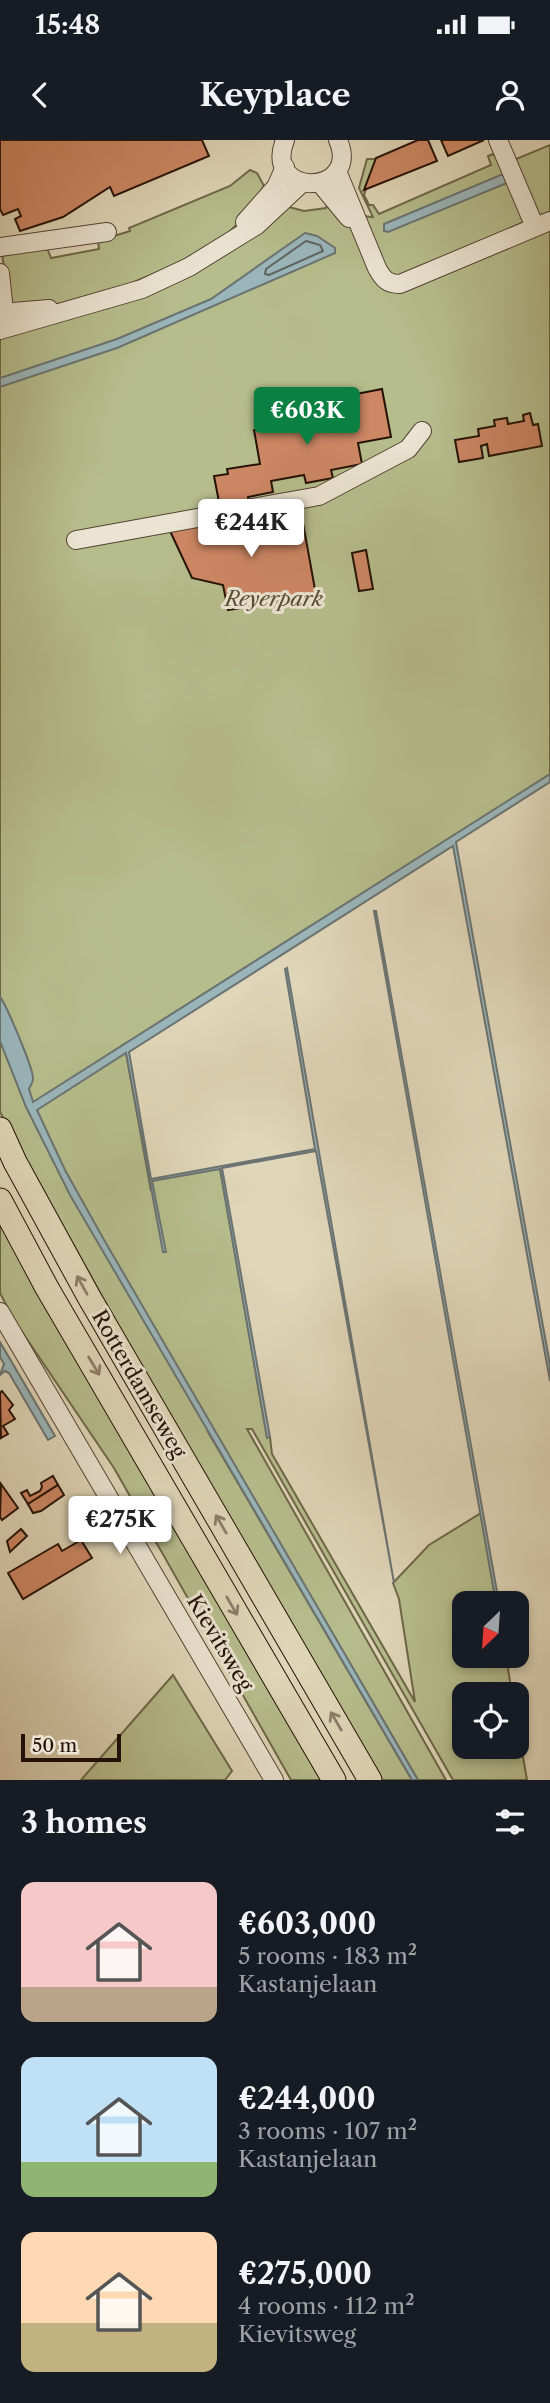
<!DOCTYPE html>
<meta charset="utf-8">
<style>
body{margin:0;font-family:"Libre Caslon Text",serif;background:#242831;color:#f1f3f6;height:100vh;display:flex;flex-direction:column;font-size:26px;white-space:nowrap}
*{box-sizing:border-box;margin:0}
p{font-size:23px;color:#9ea1a6}
.icon{flex:none;width:38px;height:38px;fill:none;stroke:currentColor;stroke-width:2;stroke-linecap:round;stroke-linejoin:round}
.map{position:relative;height:1640px;overflow:hidden}
.details{display:flex;flex-direction:column;background:#171b24;flex:1}
.details>*{flex:none}
.needle{width:46px;rotate:205deg}
.controls{position:absolute;left:452px;top:1451px;display:grid;gap:14px}
.controls a{display:grid;place-items:center;width:77px;height:77px;border-radius:14px;background:#171b24;box-shadow:0 4px 10px #0003;font-size:35px}
.scale{position:absolute;left:21px;bottom:18px;width:100px;box-sizing:border-box;padding-left:7px;border:4px solid #251105;border-top:0;font-size:19px;line-height:24px;white-space:nowrap;color:#251105;-webkit-text-stroke:5px #ebe4d2;paint-order:stroke}
.price{position:absolute;translate:-50% -60px;padding:0 16px;border-radius:7px;background:#fff;color:#222;font-size:23px;line-height:46px;filter:drop-shadow(0 2px 4px #0008)}
.price::after{content:'';position:absolute;left:50%;top:42px;width:21px;height:16px;margin-left:-10px;background:inherit;clip-path:polygon(0 0,100% 0,50% 100%)}
.price.current{background:#0b8043;color:#fff}
ul{padding:0;list-style:none}
li{display:flex;align-items:center;gap:21px;height:175px;padding:0 21px}
li span{display:grid;place-items:center;flex:none;width:196px;height:140px;border-radius:14px;color:#555}
li>.icon{margin-inline-start:auto}
span .icon{width:84px;height:84px;fill:#fffc;stroke-width:1}
li b{font-size:30px}
h2{display:flex;justify-content:space-between;align-items:center;height:84px;padding:0 21px;font-size:30px}
.status{display:flex;justify-content:space-between;align-items:center;height:49px;padding:0 35px;background:#171b24;direction:ltr}
.status svg{height:19px;fill:currentColor}
header{display:flex;justify-content:space-between;align-items:center;height:91px;padding:0 21px;background:#171b24;font-size:32px;font-weight:700}
.map>svg:first-child{display:block}
.green{fill:#b6bd8c;stroke:#6e6748;stroke-width:2}
.water{fill:#9ab6bb;stroke:#6b7472;stroke-width:2}
.lines{fill:none;stroke-linecap:round;stroke-linejoin:round}
.shore{stroke:#606460;stroke-width:2}
.building{fill:#cd8764;stroke:#251105;stroke-width:2}
.minor-casing{stroke:#544232;stroke-width:20}
.major-casing{stroke:#251105;stroke-width:25}
.minor{stroke:#ebe4d2;stroke-width:18}
.major{stroke:#e0d6b9;stroke-width:23}
.oneway{stroke:#8c7d68}
.labels{text-anchor:middle;stroke-width:6;stroke-linejoin:round;paint-order:stroke}
.park-label{font-size:21px;font-style:italic;fill:#584d34;stroke:#ebe4d2}
.street-label{font-size:21px;fill:#251105;stroke:#ebe4d2}
</style>
<div class="status"><b>15:48</b><svg viewBox="0 0 49 12"><path d="M0 12V9h3v3zM5 12V6h3v6zM10 12V3h3v9zM15 12V0h3v12zM26 1h20v11H26zM47 4h2v5h-2z"/></svg></div>
<header><svg class="icon" aria-label="back" viewBox="0 0 24 24"><path d="M15 5l-7 7 7 7"/></svg>Keyplace<svg class="icon" aria-label="person" viewBox="0 0 24 24"><circle cx="12" cy="8" r="4"/><path d="M4 21q1-7 8-7t8 7"/></svg></header>
<div class="map">
<svg width="550" height="1640" viewBox="0 0 550 1640">
<rect width="100%" height="100%" fill="#e0d6b9"/>
<filter id="stains"><feTurbulence type="fractalNoise" baseFrequency=".00286" numOctaves="4"/><feColorMatrix values="0 0 0 0 .2 0 0 0 0 .09 0 0 0 0 .02 0 0 0 .5 -.17"/></filter>
<radialGradient id="worn" r=".72"><stop offset=".6" stop-color="#630" stop-opacity="0"/><stop offset="1" stop-color="#630" stop-opacity=".3"/></radialGradient>
<g class="green">
<path d="M550,5V635L114,911L126,913L151,1051V1041L220,1028L267,1297H270L272,1314L415,1562L399,1459L393,1443L429,1405L481,1373L496,1463H464V1516H506L512,1554H464V1606H516V1576L527,1640H453L252,1289H247L446,1640H418L215,1292H208L412,1640H379L192,1319L0,972V194L108,168L289,67L304,71L326,68L327,64L342,74L373,77L359,48L367,19H376L364,55L369,65H373L379,74L491,25L488,16L493,14L504,24Z"/>
<path d="M250,30L257,33L264,46C252,66 242,82 224,96C190,122 48,186 10,163L2,115L47,108L51,118L99,109L98,101L130,91L129,88L230,46Z"/>
<path d="M0,1076L331,1640H291L114,1328L14,1180L0,1153Z"/>
<path d="M173,1535L232,1631L225,1640H81Z"/>
</g>
<g class="water">
<path d="M503,34L507,43L388,92L384,91V84Z"/>
<path d="M305,93L317,96L335,108V113L117,208L0,247V238L117,199L211,159Z"/>
<path d="M550,634V642L456,702L550,1225V1241L453,706L129,912L151,1039L315,1009L285,829L287,828L394,1443L316,1011L222,1028L270,1297L267,1298L220,1029L152,1041L166,1112H163L126,913L37,970L65,1030L103,1098L418,1640H412L70,1055L26,967L0,901V857C6,864 34,930 33,939C33,943 30,946 29,949L33,962Z"/>
<path d="M374,771H376L499,1463H496Z"/>
<path d="M0,1202L55,1296L48,1300L9,1233L5,1231L0,1235L4,1224L0,1217Z"/>
</g>
<g class="lines">
<path class="shore" d="M306,101L320,105L323,111L269,135L265,134L266,129Z"/>
</g>
<g class="building">
<path d="M0,0H202L209,16L114,56L110,47L63,77L20,91L15,79L21,76L18,69L3,75L0,69Z"/>
<path d="M418,0H428L437,21L364,50L376,18Z"/>
<path d="M441,0H484L448,16Z"/>
<path d="M382,249L391,297L358,303L362,324L331,330L333,338L306,343L304,335L271,341L273,352L248,357L249,362L220,367L214,336L228,334L227,329L260,324L254,290L267,288L266,279L348,264V268L353,267L351,255Z"/>
<path d="M530,273L533,285L538,284L542,306L489,316L487,304L481,306L483,318L459,322L455,300L479,296L478,289L495,286L494,280L507,278L508,284L524,281L523,275Z"/>
<path d="M301,372L316,455L228,470L223,445L192,438L170,391L250,377L252,381Z"/>
<path d="M366,410L373,449L359,451L352,413Z"/>
<path d="M2,1251L13,1265L9,1270L15,1279L3,1286L8,1294L1,1298L0,1253Z"/>
<path d="M53,1336L58,1345L28,1364L21,1353L27,1350L30,1356L40,1351L42,1347L41,1343Z"/>
<path d="M1,1344L18,1368L2,1380L0,1377Z"/>
<path d="M58,1345L64,1355L41,1371L33,1373L28,1364Z"/>
<path d="M21,1389L27,1396L10,1412L7,1401Z"/>
<path d="M81,1400L92,1418L23,1459L8,1433L58,1404L62,1411Z"/>
</g>
<g class="lines">
<defs>
<g id="minor">
<path d="M285,0C262,59 362,56 338,0"/>
<path d="M498,0L535,87"/>
<path d="M337,31L377,128C383,139 387,144 400,144L550,81"/>
<path d="M320,43L349,78"/>
<path d="M245,82L276,47L285,27"/>
<path d="M0,107L107,92"/>
<path d="M0,133L4,172"/>
<path d="M0,173L49,169"/>
<path d="M0,190L142,149L189,127L257,85L302,43"/>
<path d="M76,400L319,356L408,309L422,291"/>
<path d="M0,1172L274,1640"/>
</g>
<g id="major">
<path d="M0,989L15,1022L89,1157L370,1640"/>
<path d="M0,1060L47,1148L334,1640"/>
</g>
</defs>
<use href="#minor" class="minor-casing"/>
<use href="#major" class="major-casing"/>
<use href="#minor" class="minor"/>
<use href="#major" class="major"/>
</g>
<defs><path id="oneway-shaft" d="M-6 0H5M1.5-3L5.5 0L1.5 3" fill="none" stroke-width="1.6" stroke-linecap="round" stroke-linejoin="round" transform="scale(1.75)"/></defs>
<g class="oneway">
<use href="#oneway-shaft" transform="translate(82 1145) rotate(-119)"/>
<use href="#oneway-shaft" transform="translate(94 1226) rotate(59)"/>
<use href="#oneway-shaft" transform="translate(221 1384) rotate(-120)"/>
<use href="#oneway-shaft" transform="translate(232 1466) rotate(60)"/>
<use href="#oneway-shaft" transform="translate(336 1581) rotate(-120)"/>
</g>
<g class="labels">
<g class="park-label">
<text x="274" y="466">Reyerpark</text>
</g>
<g class="street-label">
<text transform="translate(139 1244) rotate(60)" y="7">Rotterdamseweg</text>
<text transform="translate(220 1503) rotate(59)" y="7">Kievitsweg</text>
</g>
</g>
<rect width="100%" height="100%" filter="url(#stains)"/>
<rect width="100%" height="100%" fill="url(#worn)"/>
</svg>
<div class="controls">
<a><svg class="needle" viewBox="-14 -14 28 28"><path d="M0-13l5 13h-10z" fill="#e53935"/><path d="M0 13l5-13h-10z" fill="#9ea1a6"/></svg></a>
<a><svg class="icon" aria-label="locate" viewBox="0 0 24 24"><circle cx="12" cy="12" r="6"/><path d="M12 2v4M12 18v4M2 12h4M18 12h4"/></svg></a>
</div>
<div class="scale">50 m</div>
<b class="price current" style="left:307px;top:307px">€603K</b>
<b class="price" style="left:251px;top:419px">€244K</b>
<b class="price" style="left:120px;top:1416px">€275K</b>
</div>
<section class="details">
<h2>3 homes<svg class="icon" aria-label="filters" viewBox="0 0 24 24"><path d="M4 7h16M4 17h16"/><circle cx="9" cy="7" r="2"/><circle cx="15" cy="17" r="2"/></svg></h2>
<ul>
<li><span style="background:linear-gradient(#f6c9c9 75%,#b9a48a 0)"><svg class="icon" aria-label="home" viewBox="0 0 24 24"><path d="M3 11l9-7 9 7M6 9v11h12V9"/></svg></span><div><b>€603,000</b><p>5 rooms · 183 m²</p><p>Kastanjelaan</p></div></li>
<li><span style="background:linear-gradient(#bfe0f5 75%,#8fb573 0)"><svg class="icon" aria-label="home" viewBox="0 0 24 24"><path d="M3 11l9-7 9 7M6 9v11h12V9"/></svg></span><div><b>€244,000</b><p>3 rooms · 107 m²</p><p>Kastanjelaan</p></div></li>
<li><span style="background:linear-gradient(#ffd9b3 65%,#c2b280 0)"><svg class="icon" aria-label="home" viewBox="0 0 24 24"><path d="M3 11l9-7 9 7M6 9v11h12V9"/></svg></span><div><b>€275,000</b><p>4 rooms · 112 m²</p><p>Kievitsweg</p></div></li>
</ul>
</section>
